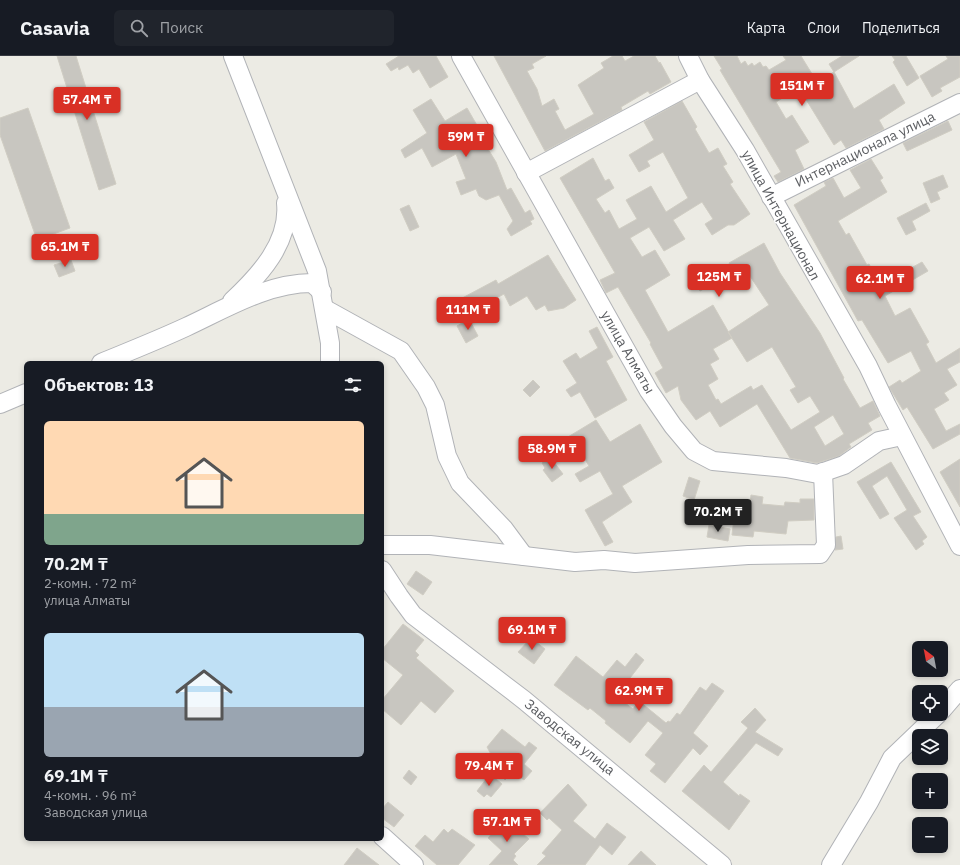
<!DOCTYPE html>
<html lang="ru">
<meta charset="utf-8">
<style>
body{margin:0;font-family:"IBM Plex Sans",sans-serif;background:#20242c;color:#f1f3f6;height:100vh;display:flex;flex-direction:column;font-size:15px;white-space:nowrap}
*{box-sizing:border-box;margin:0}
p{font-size:13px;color:#9ea1a6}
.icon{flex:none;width:22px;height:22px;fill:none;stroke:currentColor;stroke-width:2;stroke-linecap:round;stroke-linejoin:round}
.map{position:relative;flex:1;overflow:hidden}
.sheet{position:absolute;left:24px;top:305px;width:360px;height:480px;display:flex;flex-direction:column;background:#171b24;border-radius:6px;box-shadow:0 2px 6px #0003}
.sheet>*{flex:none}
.needle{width:26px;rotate:328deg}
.tools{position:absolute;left:912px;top:585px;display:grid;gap:8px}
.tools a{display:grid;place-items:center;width:36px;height:36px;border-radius:6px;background:#171b24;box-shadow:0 2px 6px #0003;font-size:20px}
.price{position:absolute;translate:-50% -34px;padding:0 9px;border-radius:4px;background:#d93025;color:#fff;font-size:13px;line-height:26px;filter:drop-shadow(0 1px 2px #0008)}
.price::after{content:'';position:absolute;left:50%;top:24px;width:12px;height:9px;margin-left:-6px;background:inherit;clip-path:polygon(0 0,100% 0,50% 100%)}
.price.selected{background:#222;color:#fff}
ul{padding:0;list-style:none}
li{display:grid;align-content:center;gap:8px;height:212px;padding:0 20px}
li span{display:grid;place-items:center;height:124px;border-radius:6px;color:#555}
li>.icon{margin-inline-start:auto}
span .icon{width:72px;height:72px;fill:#fffc;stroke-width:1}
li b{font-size:17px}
h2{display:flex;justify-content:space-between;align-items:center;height:48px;padding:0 20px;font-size:17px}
header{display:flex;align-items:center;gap:24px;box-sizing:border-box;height:56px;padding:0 20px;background:#171b24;border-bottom:1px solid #363941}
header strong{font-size:19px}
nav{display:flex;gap:22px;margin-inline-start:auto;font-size:14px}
.search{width:280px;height:36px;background:#20242c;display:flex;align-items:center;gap:10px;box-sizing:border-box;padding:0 14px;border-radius:6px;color:#9ea1a6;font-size:15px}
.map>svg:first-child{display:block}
.building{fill:#c8c6c0;stroke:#d0cdc3;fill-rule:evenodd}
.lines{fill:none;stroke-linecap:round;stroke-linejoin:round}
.minor-casing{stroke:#b1b3b7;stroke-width:20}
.minor{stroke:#fff;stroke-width:18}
.labels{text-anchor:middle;stroke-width:3;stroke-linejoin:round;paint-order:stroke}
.street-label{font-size:14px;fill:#5c5e62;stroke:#fff}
</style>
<header>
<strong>Casavia</strong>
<div class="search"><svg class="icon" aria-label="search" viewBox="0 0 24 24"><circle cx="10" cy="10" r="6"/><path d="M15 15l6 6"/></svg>Поиск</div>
<nav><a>Карта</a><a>Слои</a><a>Поделиться</a></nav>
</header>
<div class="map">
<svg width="960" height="809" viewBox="0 0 960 809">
<rect width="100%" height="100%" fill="#ecebe4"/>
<g class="building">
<path d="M57,0H76L116,128L99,134Z"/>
<path d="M399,0H436L448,21L430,32L419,13L413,17L408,9L399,14L398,11L391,15L386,8Z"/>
<path d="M494,0H546L532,8L534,12L527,15L537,33L542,50L554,43L559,53L555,55L565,74L594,58L578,29L604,12L601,7L613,0H622L625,5L634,0H655L659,7L660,6L671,26L650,38L648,35L621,51L622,54L545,95Z"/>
<path d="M714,0H737L741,8L745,5L748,10L752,7L754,10L760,6L763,11L766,10L769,14L786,4L783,0H801L817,26L834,16L854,53L894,28L905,47L879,64L884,73L846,92L841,84L834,89L799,32L776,46L786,63L792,59L809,86L795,94L804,113L778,126L774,120L781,116L720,14L722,13Z"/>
<path d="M842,0H859L834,16L829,8Z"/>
<path d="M892,0H906L919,22L907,30L893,6L895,4Z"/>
<path d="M946,0H960V21L940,32L942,35L932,41L920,20L948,3Z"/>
<path d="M431,43L445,65L467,52L478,71L475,72L496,106L507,134L511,132L525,157L530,154L534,163L530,165L532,168L511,180L507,173L513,165L499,139L486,144L479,140L476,133L461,139L456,126L466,123L456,98L432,111L422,92L405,102L401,94L427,77L413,54Z"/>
<path d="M682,45L697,71L695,73L709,97L718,92L727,108L723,110L733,126L730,128L750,158L734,169H728L712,179L705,168L713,163L702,146L673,164L685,183L664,195L649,171L630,182L642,201L655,194L670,219L645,234L668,276L713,249L732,282L713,293L719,303L710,308L718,323L708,329L716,344L718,343L721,348L751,330L753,334L762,329L791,374L820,356L810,340L798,347L790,334L796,331L772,291L747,306L728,276L769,249L748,217L738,223L729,207L764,187L780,217L820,277L844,322L843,323L860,352L873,345L880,360L868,367L872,374L849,388L851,391L839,400L817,407L790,402L757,348L720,371L710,355L696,364L681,344L678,330L666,337L655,317L663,312L650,288L651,287L618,231L606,237L600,224L615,217L560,122L593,102L605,125L609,123L614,132L596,143L605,157L609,154L619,173L637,163L626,144L651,130L666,156L688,142L663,96L647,105L650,110L639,116L629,99L654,84L644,66ZM833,359L844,378L825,390L814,371Z"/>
<path d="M28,52L70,172L37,184L0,79V62Z"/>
<path d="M948,65L952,74L907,95L903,87Z"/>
<path d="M871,103L883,122L880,124L887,136L838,165L846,179L849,177L867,209L869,208L875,220L886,214L891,223L922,206L928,215L885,240L895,260L910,252L929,286L926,288L936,307L960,292V306L947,313L957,329L944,337L949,344L934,353L946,375L960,368V378L933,393L907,351L903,354L889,331L900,324L902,327L921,315L911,295L888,307L862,264L858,265L794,149L826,130L824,126L833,122L844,142L861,132L850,114Z"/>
<path d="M943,119L948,131L937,136L940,143L931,147L923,127Z"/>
<path d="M926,147L930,155L912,165L916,174L906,179L897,162Z"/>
<path d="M409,149L419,171L410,175L400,153Z"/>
<path d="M548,199L576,244L564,252L548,255L545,249L536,254L527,240L510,250L504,238L459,262L451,248L496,224L498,228Z"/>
<path d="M71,204L75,215L59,221L54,209Z"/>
<path d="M706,221L711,229L700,235L695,227Z"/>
<path d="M469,263L478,280L466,287L457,270Z"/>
<path d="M597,271L613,301L606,305L627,344L595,362L580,336L571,341L566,334L577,327L563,305L576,297L580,303L598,292L589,275Z"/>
<path d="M533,324L540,331L530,341L523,334Z"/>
<path d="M596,364L610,386L640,368L662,406L622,430L632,446L602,466L613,486L605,490L585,454L613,438L600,415L580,426L575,418L589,410L577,390L565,398L558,387Z"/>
<path d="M550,401L563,418L552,426L543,414L545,412L542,407Z"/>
<path d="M960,403V451L940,416Z"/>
<path d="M891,406L921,456L913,460L927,481L922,485L924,488L916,494L894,462L907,454L887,420L872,430L889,458L880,463L857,426Z"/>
<path d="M689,421L700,425L694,444L683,440Z"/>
<path d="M751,439L763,441L762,448L784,450L785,446L800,447V443H814V464L788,465L786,478L754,475L753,481L732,479L735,453L749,454Z"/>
<path d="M709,469L730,473L728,485L707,481Z"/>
<path d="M841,480L843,493L835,494L836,481Z"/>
<path d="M416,515L432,526L423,539L407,528Z"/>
<path d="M403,568L424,584L415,595L419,599L416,602L454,635L435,657L421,645L401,669L382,653V644L403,619L382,602V594Z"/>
<path d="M531,582L545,593L534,608L518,596Z"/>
<path d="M636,597L644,604L616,640L633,653L639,645L666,667L668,665L670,666L677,657L680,659L700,631L706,635L712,627L724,635L693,677L708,690L700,699L693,692L665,727L650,715L656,708L645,699L663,677L648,665L630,687L605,667L606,665L590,652L588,654L554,629L576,600L603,621L617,604L625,611Z"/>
<path d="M755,652L766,664L755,676L783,693L778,700L756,687L723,726L739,740L740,738L750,745L729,774L682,735L704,709L711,716L748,672L741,666Z"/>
<path d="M502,673L525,691L529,686L537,692L524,708L532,715L524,724L514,717L512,720L510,718L505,724L487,691Z"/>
<path d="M409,714L417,721L411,729L403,722Z"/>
<path d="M490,718L502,728L491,741L487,738L484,741L477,735Z"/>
<path d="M568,728L587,749L573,765L595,783L607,767L626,781L612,799L600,789L585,809H537L546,800L542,797L562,774L549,762L547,764L540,757Z"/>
<path d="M388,746L404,759L394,771L382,762V753Z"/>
<path d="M505,763L529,783L514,798L516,800L513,804L518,809H489L502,795L488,782Z"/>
<path d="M444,773L448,777L452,773L475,789L458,809H437L415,790L425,779L433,786Z"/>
<path d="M357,792L379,809H344Z"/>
<path d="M641,795L656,809H628Z"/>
</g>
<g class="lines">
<defs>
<g id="minor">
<path d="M233,0L317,215L330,287V307"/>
<path d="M461,0L649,335L673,370L694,395L713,405L786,412L818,418L844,409L879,385L902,380"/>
<path d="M688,0L700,24L745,94L868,310L887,350L960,490"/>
<path d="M526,117L700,24"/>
<path d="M771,141L960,47"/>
<path d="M232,245C260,219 290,186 286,147"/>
<path d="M325,253L401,295L426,331L435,349L447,400L460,427L504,473L524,500"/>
<path d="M101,307C130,295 158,284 186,271C225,253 267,227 312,227L322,236"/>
<path d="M0,348L26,337"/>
<path d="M382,489H430L575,506L604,504L635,507L748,499L820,498L826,489L823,416"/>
<path d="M382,514L399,540L413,559L524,644L722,809"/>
<path d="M941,655L960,633"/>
<path d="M382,780L414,809"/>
<path d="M831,809L869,746L892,702L938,658"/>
</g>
</defs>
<use href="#minor" class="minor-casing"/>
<use href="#minor" class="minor"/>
</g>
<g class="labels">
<g class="street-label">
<text transform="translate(865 93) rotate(-26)" y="5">Интернационала улица</text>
<text transform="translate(781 159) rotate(61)" y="5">улица Интернационал</text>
<text transform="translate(628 296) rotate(60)" y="5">улица Алматы</text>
<text transform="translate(570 681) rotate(39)" y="5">Заводская улица</text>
</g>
</g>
</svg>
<div class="tools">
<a><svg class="needle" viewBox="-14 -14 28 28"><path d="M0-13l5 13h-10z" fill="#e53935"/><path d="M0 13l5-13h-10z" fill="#9ea1a6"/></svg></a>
<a><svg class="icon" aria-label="locate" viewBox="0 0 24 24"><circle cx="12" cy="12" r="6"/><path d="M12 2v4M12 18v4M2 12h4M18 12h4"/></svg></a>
<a><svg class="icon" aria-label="layers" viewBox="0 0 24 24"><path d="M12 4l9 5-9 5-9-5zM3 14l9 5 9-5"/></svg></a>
<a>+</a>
<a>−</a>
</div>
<b class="price" style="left:802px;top:51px">151M ₸</b>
<b class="price" style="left:87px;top:65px">57.4M ₸</b>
<b class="price" style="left:466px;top:102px">59M ₸</b>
<b class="price" style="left:65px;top:212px">65.1M ₸</b>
<b class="price" style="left:719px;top:242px">125M ₸</b>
<b class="price" style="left:880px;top:244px">62.1M ₸</b>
<b class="price" style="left:468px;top:275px">111M ₸</b>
<b class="price" style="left:552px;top:414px">58.9M ₸</b>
<b class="price selected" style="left:718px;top:477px">70.2M ₸</b>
<b class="price" style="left:532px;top:595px">69.1M ₸</b>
<b class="price" style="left:639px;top:656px">62.9M ₸</b>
<b class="price" style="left:489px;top:731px">79.4M ₸</b>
<b class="price" style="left:507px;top:787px">57.1M ₸</b>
<section class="sheet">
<h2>Объектов: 13<svg class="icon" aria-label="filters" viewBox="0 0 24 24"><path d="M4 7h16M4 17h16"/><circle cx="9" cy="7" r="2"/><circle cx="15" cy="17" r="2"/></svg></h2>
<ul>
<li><span style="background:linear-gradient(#ffd9b3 75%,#7fa58c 0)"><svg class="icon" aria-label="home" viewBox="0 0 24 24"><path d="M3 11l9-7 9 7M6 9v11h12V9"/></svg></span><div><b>70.2M ₸</b><p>2-комн. · 72 m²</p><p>улица Алматы</p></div></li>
<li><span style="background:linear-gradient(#bfe0f5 60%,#9aa5b1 0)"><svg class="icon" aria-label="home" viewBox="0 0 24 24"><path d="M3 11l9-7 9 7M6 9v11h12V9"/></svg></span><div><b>69.1M ₸</b><p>4-комн. · 96 m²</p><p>Заводская улица</p></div></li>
</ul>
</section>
</div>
